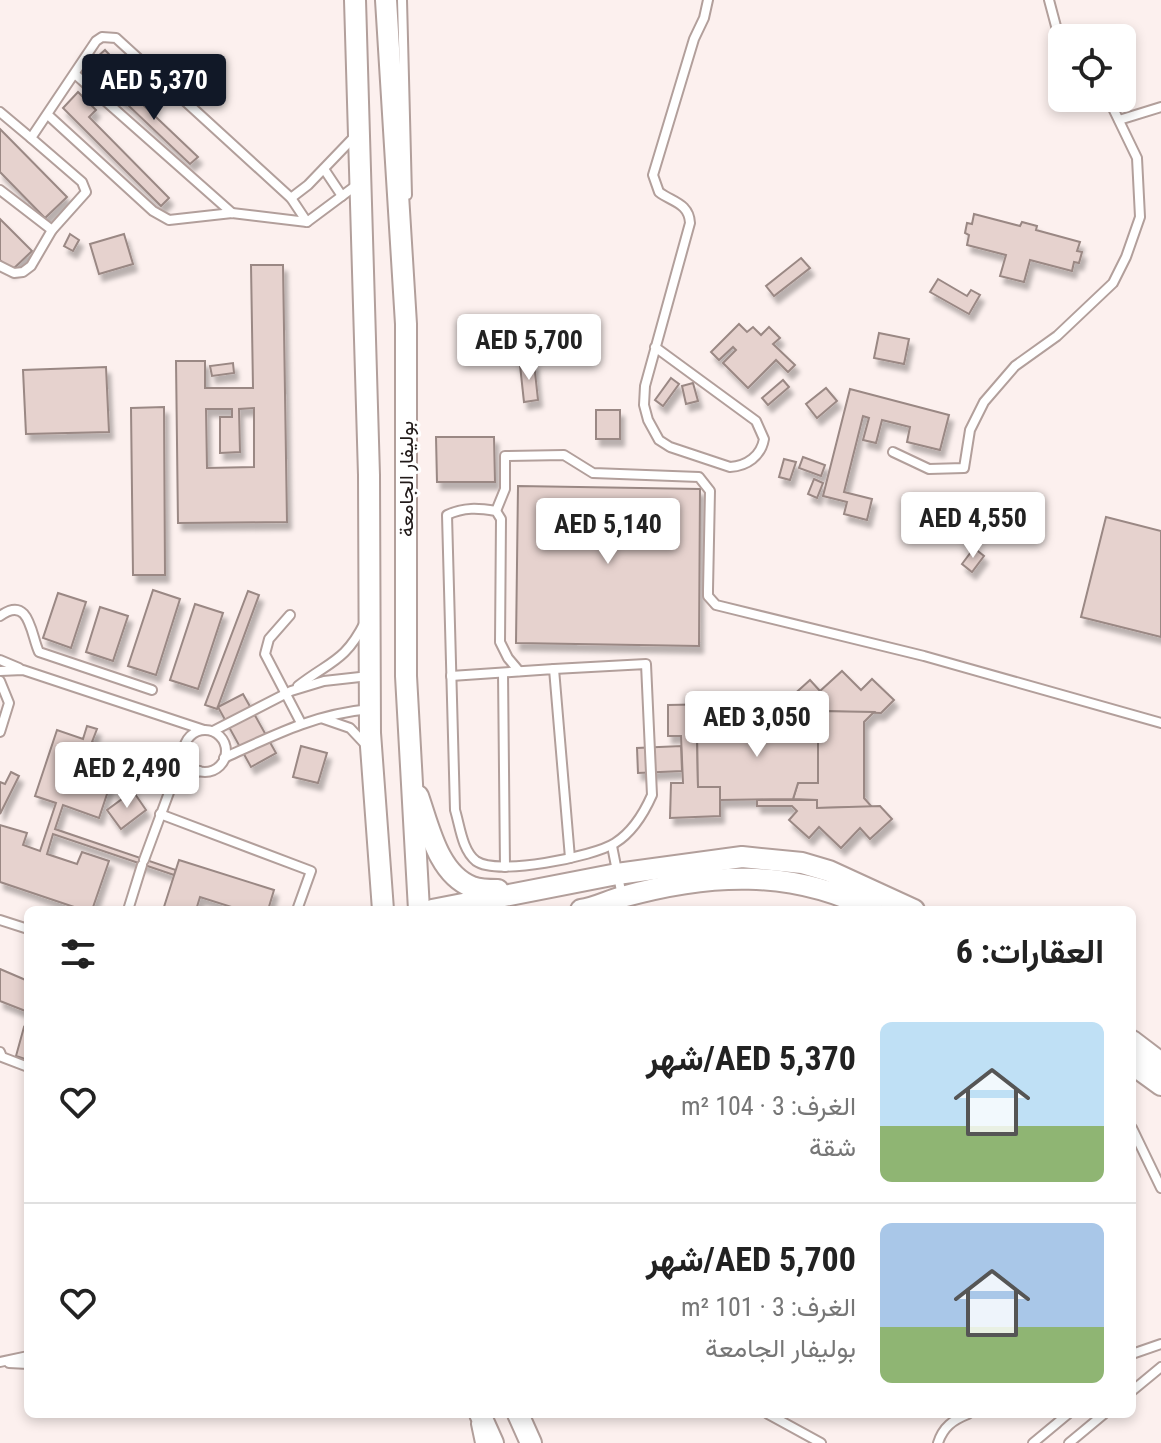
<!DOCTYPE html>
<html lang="ar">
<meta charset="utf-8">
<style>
body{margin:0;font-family:"Roboto Condensed",Vazirmatn,sans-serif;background:#f6f6f6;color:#222;direction:rtl;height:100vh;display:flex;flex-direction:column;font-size:30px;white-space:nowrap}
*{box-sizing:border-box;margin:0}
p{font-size:26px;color:#767676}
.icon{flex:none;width:44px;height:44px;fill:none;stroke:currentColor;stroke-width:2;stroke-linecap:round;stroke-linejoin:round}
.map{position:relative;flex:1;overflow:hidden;direction:ltr}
.details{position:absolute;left:24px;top:906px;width:1112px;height:512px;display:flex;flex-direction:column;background:#fff;border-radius:12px;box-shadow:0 4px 12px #0003;direction:rtl}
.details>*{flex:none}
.controls{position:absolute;left:1048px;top:24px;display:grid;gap:16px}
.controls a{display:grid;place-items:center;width:88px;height:88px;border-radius:12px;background:#fff;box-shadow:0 4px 12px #0003;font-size:40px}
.price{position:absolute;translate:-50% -68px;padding:0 18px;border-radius:8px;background:#fff;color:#222;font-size:26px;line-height:52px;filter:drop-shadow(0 2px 4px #0008)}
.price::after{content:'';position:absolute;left:50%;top:48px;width:24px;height:18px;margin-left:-12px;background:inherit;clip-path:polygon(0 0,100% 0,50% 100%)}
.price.active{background:#111827;color:#fff}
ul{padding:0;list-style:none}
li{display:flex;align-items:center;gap:24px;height:200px;padding:0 32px}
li+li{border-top:2px solid #e0e0e0}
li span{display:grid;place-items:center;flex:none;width:224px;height:160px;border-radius:12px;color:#555}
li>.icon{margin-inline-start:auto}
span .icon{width:96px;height:96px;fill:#fffc;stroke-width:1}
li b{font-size:34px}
h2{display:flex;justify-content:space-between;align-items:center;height:96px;padding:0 32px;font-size:34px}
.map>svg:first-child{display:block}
.building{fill:#e6d2ce;stroke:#9a8884;stroke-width:2;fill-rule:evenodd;filter:url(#shadow)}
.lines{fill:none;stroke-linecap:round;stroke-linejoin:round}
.service-casing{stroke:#b29f9b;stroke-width:12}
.tertiary-casing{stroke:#b29f9b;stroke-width:24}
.service{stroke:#fff;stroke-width:8}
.tertiary{stroke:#fff;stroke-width:20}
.labels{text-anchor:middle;stroke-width:6;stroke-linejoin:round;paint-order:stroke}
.street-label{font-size:20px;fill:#211a19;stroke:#fff}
</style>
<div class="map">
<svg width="1161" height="1443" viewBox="0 0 1161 1443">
<defs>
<filter id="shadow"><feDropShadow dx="4" dy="7" stdDeviation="2" flood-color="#0004"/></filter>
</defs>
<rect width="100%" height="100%" fill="#fcf0ee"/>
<g class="building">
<path d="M105,50L137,84L129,91L97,57Z"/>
<path d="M117,80L198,157L190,164L110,88Z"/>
<path d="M78,92L96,110L89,117L169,198L161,206L63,108Z"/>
<path d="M0,129L67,197L45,218L0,172Z"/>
<path d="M974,214L1020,226L1022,222L1037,226L1036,230L1080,242L1077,251L1082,252L1079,263L1074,262L1072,271L1030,260L1024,282L1000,276L1006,255L967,245L969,235L965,233L967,223L972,224Z"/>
<path d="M0,219L32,251L11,271L0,260Z"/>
<path d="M70,234L79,240L73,251L64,246Z"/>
<path d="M124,234L133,264L99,274L90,244Z"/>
<path d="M801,258L810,268L774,296L766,286Z"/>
<path d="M251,265H283L287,522L178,523L176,361H205V388H253ZM254,408V467L207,468L206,409H232V417H220V453L240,452L239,409Z"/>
<path d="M938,279L967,296L971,290L980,295L969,314L930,292Z"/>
<path d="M739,324L747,332L753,327L761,335L769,327L780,338L773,344L795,365L788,372L776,360L748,388L723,363L736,350L733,347L719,360L711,352Z"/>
<path d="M879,333L909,339L904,364L874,358Z"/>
<path d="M233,363L234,373L212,376L210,366Z"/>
<path d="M534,363L538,400L524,402L520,365Z"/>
<path d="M106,367L109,432L26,434L23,370Z"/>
<path d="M671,378L679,384L663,406L655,400Z"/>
<path d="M783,380L789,387L768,405L762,398Z"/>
<path d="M693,383L698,401L686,404L682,386Z"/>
<path d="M826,388L837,401L817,418L806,404Z"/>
<path d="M850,389L949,415L940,450L907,442L910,427L882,420L876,443L863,440L869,418L863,416L844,492L872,499L867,520L844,514L847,502L823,496Z"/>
<path d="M164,407L165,575H133L131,408Z"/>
<rect x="596" y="410" width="24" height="29"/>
<path d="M436,437H494L495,482H437Z"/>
<path d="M803,457L825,465L821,476L799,468Z"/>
<path d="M784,459L796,462L790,480L779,477Z"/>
<path d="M814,479L823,483L817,498L808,494Z"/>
<path d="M518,486L700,489L699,646L516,643Z"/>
<path d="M1106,517L1161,531V637L1081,617Z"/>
<path d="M974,548L984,556L972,572L962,564Z"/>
<path d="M153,590L180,599L156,675L128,666Z"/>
<path d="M248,591L259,595L217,709L205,705Z"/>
<path d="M58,593L86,602L71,648L43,638Z"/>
<path d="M195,604L223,613L198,689L170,680Z"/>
<path d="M100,607L128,616L113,661L86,652Z"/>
<path d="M842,671L861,690L872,679L894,700L881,713L818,711V719H758L759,712H793L798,707L790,698L810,680L820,691Z"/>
<path d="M243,694L276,753L251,767L218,707Z"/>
<path d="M718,704L719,732H697L698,787H720V816L670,818L671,783H683L681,736H668V705Z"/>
<path d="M818,711L874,712L864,722V798L872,807L817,808V800L793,799L798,783H818V734H799L795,719H818Z"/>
<path d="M719,719H795L799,734H818V783H798L793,799L720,800V787H698L697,732H719Z"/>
<path d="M87,726L97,729L92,742L121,752L99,818L63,805L55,829L176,870L174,875L53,834L47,854L77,864L82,852L109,861L92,910H83L0,882V825L27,833L23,845L40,851L56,803L35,796L57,730L83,739Z"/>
<path d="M301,746L327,753L318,783L293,777Z"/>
<path d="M681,746L682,771L638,773L637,748Z"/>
<path d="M11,772L19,776L0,814V782L5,784Z"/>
<path d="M133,791L146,810L121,829L107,810Z"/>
<path d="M757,800H817V808L880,806L892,819L870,839L860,828L841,848L819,827L809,838L789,820L797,811L792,806H757Z"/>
<path d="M179,860L274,890L268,910H234L235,908L200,897L196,910H163Z"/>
<path d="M0,969L28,981V1012L0,1001Z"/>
<path d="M24,1027L28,1029V1060L16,1056Z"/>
</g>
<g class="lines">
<defs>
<g id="service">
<path d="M402,0L407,195"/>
<path d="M1049,0L1057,30L1063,38"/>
<path d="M76,75L232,213"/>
<path d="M0,112L31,138L96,41L102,37L116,38L291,198L307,222"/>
<path d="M48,115L153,211L169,220L232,213L307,222L358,184"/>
<path d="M1119,120L1161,107"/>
<path d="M324,169L342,196"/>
<path d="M0,190L52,230"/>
<path d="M291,198L308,185L356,135"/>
<path d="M0,266L14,273L23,272L31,266L52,230L86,192L82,182L31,138"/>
<path d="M655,347L756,421L764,439C761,456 747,466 730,467L670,447L659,440L648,420L644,405L645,386L690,223C689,203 672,202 659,192L653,175L694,39L704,18L708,0"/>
<path d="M893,452L929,469L964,468L970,430L984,402L1015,366L1057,336L1113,283L1126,257L1140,217L1137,158L1108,98"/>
<path d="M496,511L505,489V456L564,455L593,473L699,477L710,491L708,590V596L716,605L924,656L1161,723"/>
<path d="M290,615L269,639L265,654L301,723"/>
<path d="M0,616C30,594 31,636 39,652L152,690"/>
<path d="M0,660L19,668"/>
<path d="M0,671L23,670L204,730"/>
<path d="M519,671L508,658L500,642L501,519L496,511C478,508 464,507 447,515L455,810C460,826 462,850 476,861C497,876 593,857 615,843C631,833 644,813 652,795L646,664L554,669"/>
<path d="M503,673L505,867"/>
<path d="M451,676L554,669L570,858"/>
<path d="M0,681L9,703L0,732"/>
<path d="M298,686C330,661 345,662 365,622"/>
<path d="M324,719L350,728L365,744"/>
<circle cx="205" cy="751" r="21"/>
<path d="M213,731L291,691L324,681L369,676"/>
<path d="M224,758C274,735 315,714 370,709"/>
<path d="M171,784L199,771"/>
<path d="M160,814L311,871L297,910"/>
<path d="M612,846L622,896"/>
<path d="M144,860L184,752"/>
<path d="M128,910L142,865"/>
<path d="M0,920L28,929"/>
<path d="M0,1052L2,1057L28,1067"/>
<path d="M1132,1128L1161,1188"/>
<path d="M1132,1354L1161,1344"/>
<path d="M0,1362L28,1356"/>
<path d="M9,1363L28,1364"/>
<path d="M1132,1391L1161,1367"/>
<path d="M768,1414L821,1443"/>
<path d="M476,1424L480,1443"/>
<path d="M938,1443C943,1427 953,1420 968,1414"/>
<path d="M1033,1443L1068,1414"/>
<path d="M1069,1443L1104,1414"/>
</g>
<g id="tertiary">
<path d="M355,0L369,475L370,733L383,910"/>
<path d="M386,0L406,324V676L419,910"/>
<path d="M418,796C429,827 438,874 472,887C480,890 490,890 498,890"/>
<path d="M432,910L617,874L742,857L802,863L829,871L914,910"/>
<path d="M581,910C595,908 608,901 622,897C708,873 791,868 873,910"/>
<path d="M1132,1041L1161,1063"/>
<path d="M1132,1064L1161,1085"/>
<path d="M480,1414L493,1443"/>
<path d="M518,1414L531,1443"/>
</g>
</defs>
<use href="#service" class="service-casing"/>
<use href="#tertiary" class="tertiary-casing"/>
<use href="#service" class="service"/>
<use href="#tertiary" class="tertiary"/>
</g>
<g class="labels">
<g class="street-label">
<text transform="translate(406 479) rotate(-90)" y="7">بوليفار الجامعة</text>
</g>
</g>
</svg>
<div class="controls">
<a><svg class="icon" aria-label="locate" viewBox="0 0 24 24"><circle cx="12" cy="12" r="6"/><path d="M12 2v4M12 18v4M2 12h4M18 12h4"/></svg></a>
</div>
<b class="price active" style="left:154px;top:122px">AED 5,370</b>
<b class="price" style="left:529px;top:382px">AED 5,700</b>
<b class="price" style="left:973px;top:560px">AED 4,550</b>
<b class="price" style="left:608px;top:566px">AED 5,140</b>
<b class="price" style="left:757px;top:759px">AED 3,050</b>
<b class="price" style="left:127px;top:810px">AED 2,490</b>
<section class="details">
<h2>العقارات: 6<svg class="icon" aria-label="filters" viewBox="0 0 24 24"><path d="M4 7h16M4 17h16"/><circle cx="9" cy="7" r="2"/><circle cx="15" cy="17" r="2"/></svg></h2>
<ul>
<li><span style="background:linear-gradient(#bfe0f5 65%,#8fb573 0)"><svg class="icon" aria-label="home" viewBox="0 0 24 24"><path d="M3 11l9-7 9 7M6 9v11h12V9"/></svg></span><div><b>AED 5,370/شهر</b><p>الغرف: 3 · 104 m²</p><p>شقة</p></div><svg class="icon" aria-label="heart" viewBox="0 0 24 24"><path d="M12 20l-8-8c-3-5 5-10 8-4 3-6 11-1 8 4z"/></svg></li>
<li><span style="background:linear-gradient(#a9c7e8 65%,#8fb573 0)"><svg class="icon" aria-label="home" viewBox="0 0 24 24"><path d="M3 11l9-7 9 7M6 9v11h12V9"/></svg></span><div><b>AED 5,700/شهر</b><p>الغرف: 3 · 101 m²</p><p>بوليفار الجامعة</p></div><svg class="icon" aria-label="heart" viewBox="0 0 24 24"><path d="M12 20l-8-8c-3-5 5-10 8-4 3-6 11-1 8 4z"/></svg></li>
</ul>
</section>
</div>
